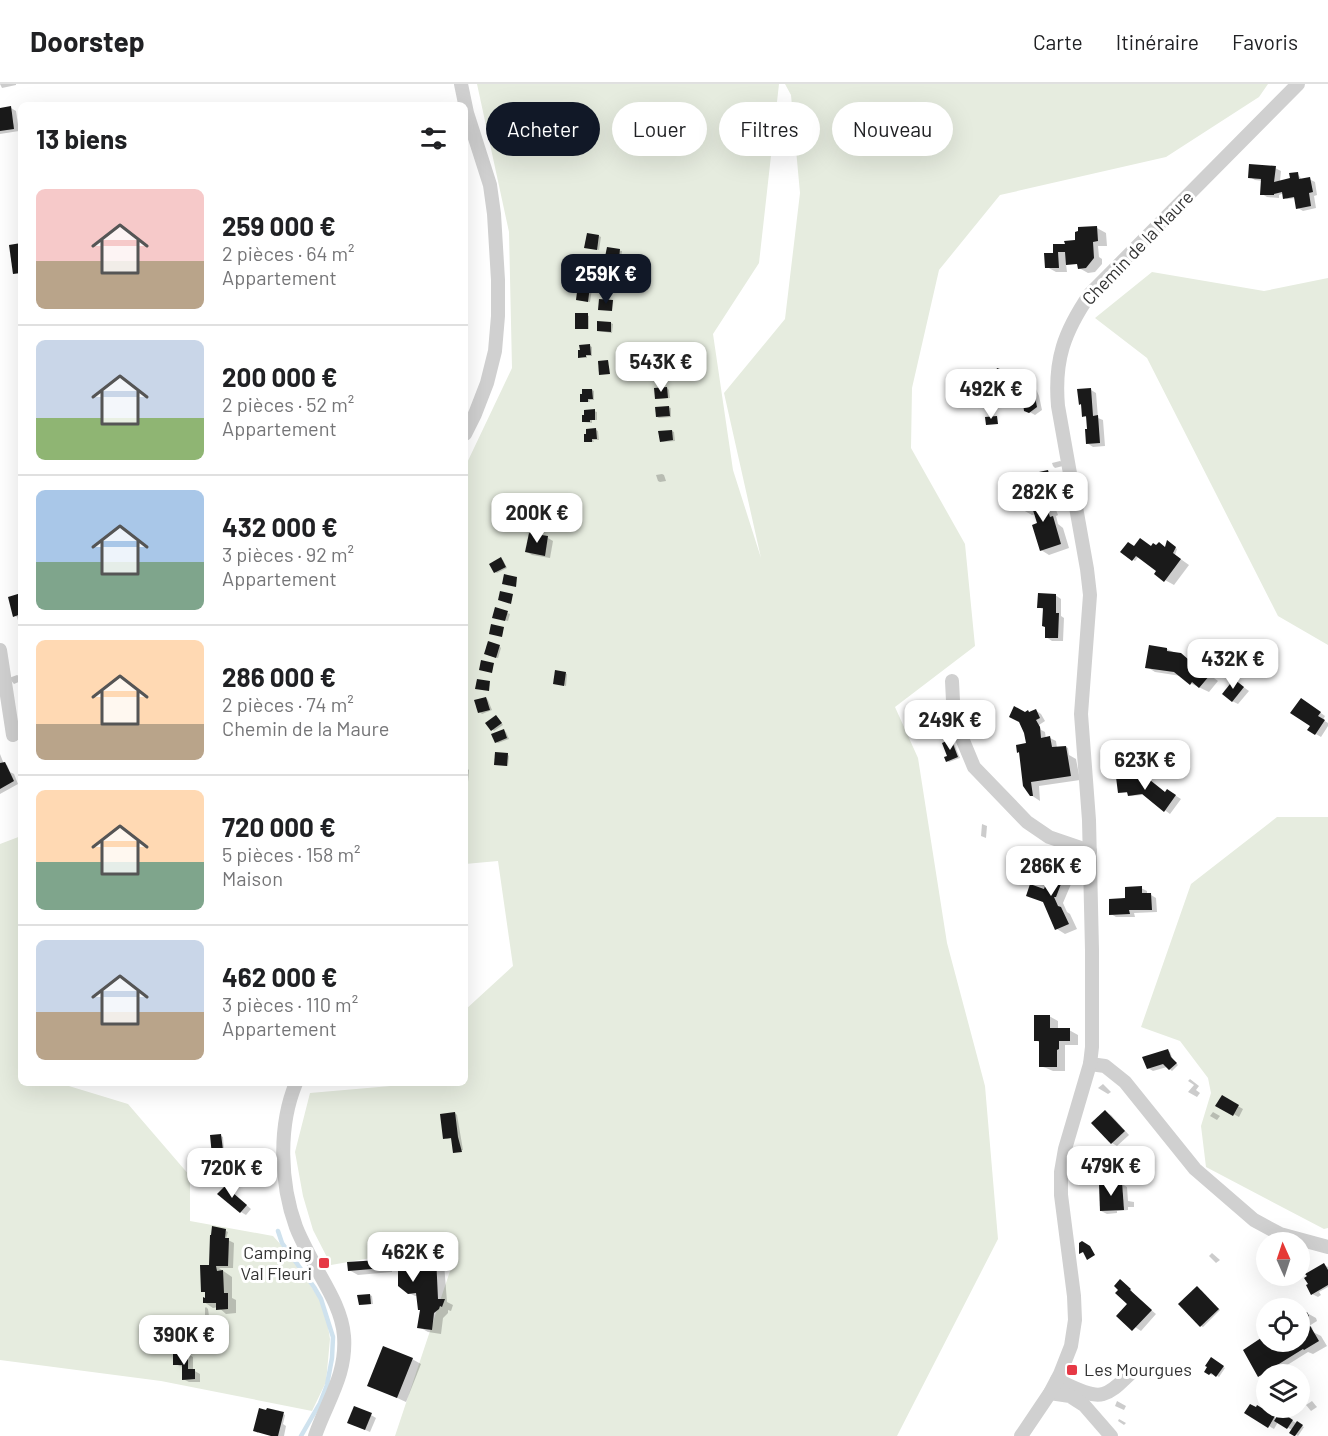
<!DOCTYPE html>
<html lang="fr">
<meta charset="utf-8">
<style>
body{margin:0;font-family:Barlow,sans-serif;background:#f6f6f6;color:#202124;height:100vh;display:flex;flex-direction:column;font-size:22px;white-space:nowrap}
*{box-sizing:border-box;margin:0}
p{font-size:20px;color:#757577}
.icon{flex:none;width:33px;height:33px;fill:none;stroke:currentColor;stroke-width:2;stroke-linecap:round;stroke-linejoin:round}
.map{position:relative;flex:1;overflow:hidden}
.drawer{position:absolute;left:18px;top:18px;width:450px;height:984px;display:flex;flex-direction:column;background:#fff;border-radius:9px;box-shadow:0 6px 24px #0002}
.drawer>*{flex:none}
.banner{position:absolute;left:486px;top:18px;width:570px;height:54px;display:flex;gap:12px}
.needle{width:39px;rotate:357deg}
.controls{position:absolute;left:1256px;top:1148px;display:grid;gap:12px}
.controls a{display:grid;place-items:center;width:54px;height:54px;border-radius:50%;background:#fff;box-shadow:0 6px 24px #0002;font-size:30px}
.price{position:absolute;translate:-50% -51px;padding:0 14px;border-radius:12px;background:#fff;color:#222;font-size:20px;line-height:39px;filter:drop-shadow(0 2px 3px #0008)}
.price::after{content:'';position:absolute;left:50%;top:36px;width:18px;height:14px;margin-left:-9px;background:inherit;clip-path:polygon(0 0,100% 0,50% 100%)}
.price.selected{background:#111827;color:#fff}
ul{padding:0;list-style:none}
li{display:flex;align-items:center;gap:18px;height:150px;padding:0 18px}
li+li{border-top:2px solid #e0e0e0}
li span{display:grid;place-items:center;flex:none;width:168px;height:120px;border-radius:9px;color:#555}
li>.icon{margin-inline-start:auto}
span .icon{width:72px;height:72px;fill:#fffc;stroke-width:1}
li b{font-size:26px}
h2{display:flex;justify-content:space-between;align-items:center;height:72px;padding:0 18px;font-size:26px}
.tag{padding:0 21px;border-radius:27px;background:#fff;box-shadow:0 6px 24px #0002;font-size:21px;line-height:54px}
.tag.selected{background:#111827;color:#fff}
header{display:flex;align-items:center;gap:36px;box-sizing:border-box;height:84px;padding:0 30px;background:#fff;border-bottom:2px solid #e0e0e0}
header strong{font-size:28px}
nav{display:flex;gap:33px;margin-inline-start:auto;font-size:21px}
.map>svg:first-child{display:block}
.green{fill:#e6ecdf}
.shadow{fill:#0003}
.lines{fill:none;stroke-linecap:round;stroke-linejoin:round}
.stream{stroke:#cfe2ee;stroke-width:4.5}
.building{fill:#1a1a1a}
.street{stroke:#d0d0d0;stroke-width:14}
.poi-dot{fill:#e63946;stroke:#fff;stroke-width:2}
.labels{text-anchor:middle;stroke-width:6;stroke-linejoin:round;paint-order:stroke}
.street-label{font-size:18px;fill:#333;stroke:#fff}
.poi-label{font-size:18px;fill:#333;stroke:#fff;text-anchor:end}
</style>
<header>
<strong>Doorstep</strong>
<nav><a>Carte</a><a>Itinéraire</a><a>Favoris</a></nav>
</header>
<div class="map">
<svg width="1328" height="1352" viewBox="0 0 1328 1352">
<rect width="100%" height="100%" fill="#fff"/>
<g class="green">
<path d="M477,0H779L759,179L713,250L733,386L761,474L724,309L785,235L800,109L791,11L785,0H1268L1259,13L1166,73L1000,111L939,186L912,304L911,364L965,460L975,562L895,623L918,674L947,859L985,1002L998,1155L897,1352H395L458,1163L371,1174L331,1181L313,1146L303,1112L295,1068L310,1009L425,999H465V926L513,882L498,777L465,780V383L512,284L509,148Z"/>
<path d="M1152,188L1264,207L1328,194V561L1278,532L1147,274L1095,234Z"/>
<path d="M1277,733H1328V1144L1324,1145L1206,1083L1201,1042L1211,1009L1208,994L1180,957L1141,943L1191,800Z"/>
<path d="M21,752V999H59L128,1020L190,1092V1137L273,1152L293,1174L325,1224L330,1255L326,1298L312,1327L161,1297L0,1276V760Z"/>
</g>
<g class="shadow">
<path d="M0,0H16V1L2,4Z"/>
<path d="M11,24L16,27L19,47L0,50V25Z"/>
<path d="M1275,84L1281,87L1280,97L1294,95L1297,89L1302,96L1309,95L1315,98L1317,111L1314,112L1316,124L1303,127L1298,124L1296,114L1287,115L1285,114L1284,109L1279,111V114L1267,113L1262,110L1263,97L1255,96L1250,93Z"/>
<path d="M1097,144L1106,149L1107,162H1098L1099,173L1102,175V180L1095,188L1088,189L1079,184L1082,178L1066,180L1067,188H1056L1047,183L1055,170L1066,161L1077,157L1080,148Z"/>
<path d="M599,152L601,153L599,166L588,164Z"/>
<path d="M608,165L622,167L621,175L607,173Z"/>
<path d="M594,178L596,180L594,193L581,190Z"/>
<path d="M579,202L592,205L590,218L579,216Z"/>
<path d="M587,231L589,232V245H579L576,244Z"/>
<path d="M611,239L613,240L612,249L598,247Z"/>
<path d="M590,262L592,263V272H587V274L580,273Z"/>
<path d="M666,276L668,278L666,288L657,287Z"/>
<path d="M1019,291L1036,305L1039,312L1042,326L1035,331L1026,326L1024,309L1020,307L996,297V307L983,308L981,307L994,297Z"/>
<path d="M667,304L669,306L670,314L658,315L656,314Z"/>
<path d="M592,306L594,307V316H589L590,318L582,317Z"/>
<path d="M1091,306L1096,309L1098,334L1103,336L1105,362L1093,363L1087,359L1089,346L1088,334L1083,332L1082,321L1080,320Z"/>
<path d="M668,323L671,324V333L659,334L657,333Z"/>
<path d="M594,327L597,328V336H592V339L584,338Z"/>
<path d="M596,346L598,347L599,356H593L594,358L586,357Z"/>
<path d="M672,347L674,348L675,357L663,358L661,357Z"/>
<path d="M1060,377L1062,378L1063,382L1055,384L1053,382L1052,379Z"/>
<path d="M1048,387L1050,389L1052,396L1044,398L1042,397Z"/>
<path d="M662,390L664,391L666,397L660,398L658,397L656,391Z"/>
<path d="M1045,413L1053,418L1058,431L1056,432L1058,440L1063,444L1069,464L1049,471L1041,466L1039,440L1036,430L1032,431L1023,426Z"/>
<path d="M548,454L553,457L550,474L532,471L527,468Z"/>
<path d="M1168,458L1177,465L1175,471L1189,481L1174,501L1165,496L1158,487L1139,472L1135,477L1122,468L1134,464L1165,465Z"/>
<path d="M501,475L503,476L507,484L497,489L495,488Z"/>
<path d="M21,510V547L17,533L15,532Z"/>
<path d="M1055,511L1061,515V532L1064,534L1063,557H1052L1046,553L1044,526L1039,523Z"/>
<path d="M496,525L510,530L508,537L496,534Z"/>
<path d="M499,562L501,564L498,574L488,571Z"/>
<path d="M1167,565L1190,576L1218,597L1209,608L1190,599L1181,592L1155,588L1147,583Z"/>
<path d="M565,589L567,590L566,602L554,599Z"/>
<path d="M17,591L19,592L21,597L14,600L9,594Z"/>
<path d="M1235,597L1249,607L1238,620L1232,617Z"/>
<path d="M486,614L488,616L492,626L482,630L480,628Z"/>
<path d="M1307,619L1325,632L1323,636L1328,639V642L1321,653L1309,646L1312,642Z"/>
<path d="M1035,626L1041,630L1045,637L1039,641L1041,646L1045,648L1046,655L1050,654L1056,657L1057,664L1066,663L1068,664L1069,671L1076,675L1080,696L1039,702L1040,717L1031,711L1020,669L1018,668L1028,661L1025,629H1031Z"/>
<path d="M498,634L503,641L494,647L487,640Z"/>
<path d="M504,647L506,648L509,655L498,659L496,658Z"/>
<path d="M951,657L953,658L960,674L949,678L947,677L949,673Z"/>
<path d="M0,670L4,680L7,681L10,688L14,690L18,700L0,710Z"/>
<path d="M507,670L509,672L508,682L495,680Z"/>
<path d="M465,683L469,686L468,698H465Z"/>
<path d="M1119,705L1173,710L1181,715L1170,730L1142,709V711L1131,712L1129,711V709H1121L1119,708Z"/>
<path d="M982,740L987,742L986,754L981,752Z"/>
<path d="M1065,788L1074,793L1063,819L1067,828L1070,830L1077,845L1065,850L1057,845L1045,819L1028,811L1045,807Z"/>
<path d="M1141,804L1147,807V811H1151L1156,814L1157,828L1134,829L1135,833H1116L1111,830Z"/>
<path d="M1049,932L1058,937V946H1069L1078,951V961H1065V987H1053L1046,984L1040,982V959L1036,956Z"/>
<path d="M1168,967L1170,968L1173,976L1178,981L1172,987L1167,983L1153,987L1148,984Z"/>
<path d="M1190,995L1199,1002L1196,1006L1200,1009L1197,1013L1188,1008L1194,1001L1188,997Z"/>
<path d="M1103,1000L1111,1008L1108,1010L1098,1004Z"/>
<path d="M1222,1013L1243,1025L1239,1033L1217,1021Z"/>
<path d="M1105,1028L1111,1031L1129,1051L1117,1062L1112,1059Z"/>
<path d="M1213,1028L1220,1032L1217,1036L1210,1032Z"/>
<path d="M455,1029L457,1031L463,1066L454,1067L452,1054L447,1055L445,1054Z"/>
<path d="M221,1052L223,1053L224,1066L219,1067L220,1072H215L213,1071Z"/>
<path d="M1087,1081L1098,1087L1094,1095L1083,1089Z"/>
<path d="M1122,1100L1127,1103L1128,1117L1134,1118V1123H1128V1126L1117,1127V1129L1107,1130L1101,1127Z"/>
<path d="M230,1107L251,1125L246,1131L241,1128Z"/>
<path d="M226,1147L228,1148L226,1155L234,1159L233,1184H219L232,1193V1214L236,1216V1229L226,1230L218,1223L213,1224L204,1218L207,1215V1209L202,1207L211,1182Z"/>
<path d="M1212,1169L1220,1176L1216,1179L1209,1172Z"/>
<path d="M433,1172L444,1179L447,1218L453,1221L451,1227L448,1226V1229L443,1234L441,1250L428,1248L419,1243L421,1226L418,1212H415L409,1209L399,1185H392V1188L358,1191L349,1186L430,1174Z"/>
<path d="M1324,1181L1328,1183V1203L1319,1208L1321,1211L1318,1213L1312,1210Z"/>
<path d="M1123,1198L1132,1207L1131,1209L1156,1230L1141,1247L1135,1243Z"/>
<path d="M1197,1204L1202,1207L1220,1226L1203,1243L1201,1242Z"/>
<path d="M370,1211L372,1212L373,1220L362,1221L360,1220Z"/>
<path d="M206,1223L208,1225L209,1232L205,1231V1224Z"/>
<path d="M1307,1229L1316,1234L1317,1237L1309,1242L1312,1243L1313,1248L1321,1252L1327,1262L1313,1270L1308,1268L1273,1290H1266V1295L1260,1292L1263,1257L1266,1255V1257H1299V1234Z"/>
<path d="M177,1247L179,1249V1257H167L165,1256Z"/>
<path d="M188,1270L193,1273V1286L200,1290V1298H189L183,1295V1283L175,1280Z"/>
<path d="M412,1275L421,1280L406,1318L369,1301Z"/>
<path d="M1212,1275L1225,1284L1219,1293L1213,1289L1212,1291L1206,1287Z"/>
<path d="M1117,1317L1126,1322L1124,1326L1115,1322Z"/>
<path d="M1312,1317L1317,1323L1311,1327L1306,1321Z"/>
<path d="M1259,1324L1277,1335L1282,1328L1286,1331L1285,1333L1304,1343L1298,1352L1291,1348L1292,1346L1278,1338L1274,1345L1246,1329Z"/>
<path d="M283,1330L285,1331L283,1340L286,1342L284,1352H277L258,1347V1349L254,1347Z"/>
<path d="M371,1331L376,1334L370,1348L354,1341Z"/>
<path d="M1119,1335L1126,1339L1124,1341L1118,1337Z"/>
</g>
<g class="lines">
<path class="stream" d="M278,1147L282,1159L314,1203L321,1215L333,1253L332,1274L327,1301L320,1319L301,1352"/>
</g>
<g class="building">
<path d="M11,22L14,45L0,47V24Z"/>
<path d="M1249,80L1276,82L1274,98L1290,94L1289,89L1298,88L1299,95L1310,93L1313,108L1309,109L1311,122L1296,125L1294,113L1283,115L1282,108L1274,110V111H1260L1261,95L1248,94Z"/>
<path d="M1097,142L1098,157L1093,158L1094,174L1086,184L1078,185L1077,180L1066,181L1065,168H1058L1059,184H1045L1044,169H1053V160H1065L1064,157L1075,156V148L1078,147V143Z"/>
<path d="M587,149L599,151L597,166L584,164Z"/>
<path d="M21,159V189L13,190L9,161Z"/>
<path d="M607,163L620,165L619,175L605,173Z"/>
<path d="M582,175L595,177L592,192L580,190Z"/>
<path d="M604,183L618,185L616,195L602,193Z"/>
<path d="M578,200L590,202L588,218L576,216Z"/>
<path d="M599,215L613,216L612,227L598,226Z"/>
<rect x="575" y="229" width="13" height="16"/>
<path d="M597,237L611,238V248L597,247Z"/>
<path d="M590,260L591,271H586V273L578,274V266H580L579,261Z"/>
<path d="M656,273L667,275L664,288L654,286Z"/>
<path d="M608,276L610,290L599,291L598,277Z"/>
<path d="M997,284L1011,289L1012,287L1019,290L1023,293L1027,301L1031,300L1034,308L1037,323L1029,329L1024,327L1022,310L1018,304L1014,305L994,297L995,306L979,308L978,295H993Z"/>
<path d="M667,303L668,314L655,315L654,304Z"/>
<path d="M1091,304L1093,332L1098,331L1100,359L1086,360L1085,345H1087L1086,332L1082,333L1081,320L1079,321L1077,305Z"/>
<path d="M582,305H592L593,315H588V318H580V310H582Z"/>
<path d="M669,322L670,332L656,333L655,323Z"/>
<path d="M595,325V336H590V338H582V331H584V326Z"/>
<path d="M997,332L998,340L986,341L985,333Z"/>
<path d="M596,344L597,355H592V358H584V350H586V345Z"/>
<path d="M672,346L673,356L660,358L658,347Z"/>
<path d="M1048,386L1050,395L1041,398L1039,388Z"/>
<path d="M1045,411L1050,426L1048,427L1050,433L1053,432L1061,460L1040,467L1032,441L1037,439L1032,423L1022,427L1019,418Z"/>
<path d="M529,449L548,452L545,472L525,468Z"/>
<path d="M1140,454L1151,462L1153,459L1156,461L1159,458L1165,463L1167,456L1176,463L1173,469L1181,475L1164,498L1154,490L1156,487L1136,472L1132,477L1120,468L1128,458L1134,462Z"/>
<path d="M501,473L506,483L494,489L489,480Z"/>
<path d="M504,490L517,493L516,503L502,500Z"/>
<path d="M500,507L513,510L511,520L498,516Z"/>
<path d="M21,509V530L13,533L8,513Z"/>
<path d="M1038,509L1056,510V529H1059L1058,554H1045V543L1042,542L1043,524H1037Z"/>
<path d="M495,523L508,527L505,537L492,534Z"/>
<path d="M491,540L504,543L502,553L489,550Z"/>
<path d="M488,557L500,561L496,574L484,570Z"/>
<path d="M1149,561L1167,564V567L1181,569L1197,583L1198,582L1210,591L1199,604L1192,598L1190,601L1174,588L1145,584Z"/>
<path d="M481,576L494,579L492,589L479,586Z"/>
<path d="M555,586L566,588L564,602L553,600Z"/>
<path d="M477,595L490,597L489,607L475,605Z"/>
<path d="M1234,595L1244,603L1232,618L1222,610Z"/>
<path d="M486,613L490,626L478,629L474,616Z"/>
<path d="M1301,614L1321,628L1318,632L1325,636L1315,651L1307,646L1310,642L1290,629Z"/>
<path d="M1014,622L1025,628L1028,626L1029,628L1036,625L1040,634L1036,636L1040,643L1041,654L1050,652L1052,663L1066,662L1071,692L1031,698L1033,712H1030L1023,702L1019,668L1017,669L1016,661L1026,659L1024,649L1019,638L1009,633Z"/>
<path d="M496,631L502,639L491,647L485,639Z"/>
<path d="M504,645L507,654L495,659L491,650Z"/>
<path d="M951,655L958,673L946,678L944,673L947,672L942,659Z"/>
<path d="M495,668L508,669L507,682L494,681Z"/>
<path d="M5,678L14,697L0,705V679Z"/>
<path d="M1136,692V693H1142L1143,696H1150L1165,708L1167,705L1176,711L1164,728L1142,710L1128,712L1127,708L1118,709L1116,693Z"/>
<path d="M1052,782L1066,787L1056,813H1054L1058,822L1061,823L1069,840L1055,846L1043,818L1026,812L1030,800L1044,805Z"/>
<path d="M1142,802V809H1151L1152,826H1129L1130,830L1109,831V815L1125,814V803Z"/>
<path d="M1034,931H1050V944H1070V957H1059V965L1057,966V983H1039V957H1034Z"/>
<path d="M1168,965L1171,973L1177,979L1169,986L1163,980L1147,985L1142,973Z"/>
<path d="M1222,1011L1239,1021L1233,1032L1215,1022Z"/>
<path d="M1105,1026L1125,1047L1111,1060L1091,1039Z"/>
<path d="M455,1028L458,1053L462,1068L453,1069L451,1054L443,1055L440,1030Z"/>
<path d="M221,1050L223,1066H218V1071L212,1072L210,1051Z"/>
<path d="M1087,1079L1097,1084L1092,1095L1081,1089Z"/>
<path d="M1122,1098L1124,1126L1100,1127L1099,1100Z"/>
<path d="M225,1102L247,1121L240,1129L217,1110Z"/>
<path d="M212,1142L226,1145L225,1154H229L228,1182H216L217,1187L223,1186L224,1209H228V1225L216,1226V1219H203V1213L205,1214V1208H201L200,1181H209L210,1151H211Z"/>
<path d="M1082,1157L1090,1162L1095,1171L1087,1176L1083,1168L1079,1170V1159Z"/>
<path d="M428,1171H434V1173L436,1172L438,1215H445L442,1223L440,1222L439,1225L434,1229L432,1246L417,1244L420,1226H418L416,1209L408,1210L398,1202V1180L384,1181V1184L348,1187L347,1178L428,1173Z"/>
<path d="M1324,1179L1328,1186V1201L1311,1211L1306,1201L1308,1200L1304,1194L1307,1192L1305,1190Z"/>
<path d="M1120,1195L1131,1205L1130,1206L1152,1226L1132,1247L1116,1232L1127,1220L1115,1209L1118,1206L1114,1202Z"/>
<path d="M1197,1202L1219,1225L1200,1243L1178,1220Z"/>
<path d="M370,1210L371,1220L359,1221L357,1211Z"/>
<path d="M1307,1228L1309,1232L1302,1237L1305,1242L1309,1240L1319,1257L1304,1266L1303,1265L1258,1293L1243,1266L1261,1254L1262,1256L1266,1254V1257H1299V1233Z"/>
<rect x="163" y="1246" width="14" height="11"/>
<path d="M383,1262L413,1274L397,1314L367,1302Z"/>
<path d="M173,1269H188V1285H195V1295L182,1296V1281H173Z"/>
<path d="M1211,1273L1224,1282L1216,1293L1211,1289L1209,1291L1204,1288L1207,1283L1205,1282Z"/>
<path d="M1250,1320L1256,1323L1257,1321L1275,1332L1268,1344L1244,1329Z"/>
<path d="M354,1322L372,1329L365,1346L347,1339Z"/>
<path d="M259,1324L266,1326L267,1324L284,1328L278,1352H271L253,1347Z"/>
<path d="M1281,1326L1285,1328L1284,1330L1293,1336L1287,1345L1274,1337Z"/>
<path d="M1297,1337L1303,1341L1295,1352H1294L1289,1349Z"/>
</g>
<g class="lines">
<g class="street">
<path d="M461,0L467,29L490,101L494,130L498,196V232L495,267L487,299L475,330L465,350"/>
<path d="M0,566L13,651"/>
<path d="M952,597L953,617L959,647L974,683L1027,738L1049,753L1090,767"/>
<path d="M1090,980L1105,982L1125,998L1195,1085L1254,1136L1280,1150L1328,1163"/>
<path d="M296,999C278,1042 280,1099 296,1143C301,1156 308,1168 314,1180C326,1202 342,1226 344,1252C347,1291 327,1317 315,1352"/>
<path d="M1057,1296C1069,1301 1090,1314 1103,1310C1114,1307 1122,1297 1131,1289"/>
<path d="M1050,1309L1070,1312L1084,1321L1111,1352"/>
<path d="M1021,1352L1050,1309L1060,1290L1071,1262L1075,1236L1074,1212L1061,1111V1088L1065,1065L1090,980L1092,963V866L1089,736L1081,630L1090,511L1087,485L1058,322C1054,276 1064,248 1090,210L1298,0"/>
</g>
</g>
<g class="poi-dot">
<rect x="318" y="1173" width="12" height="12" rx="3"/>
<rect x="1066" y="1280" width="12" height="12" rx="3"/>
</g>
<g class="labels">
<g class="street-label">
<text transform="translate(1138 164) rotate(-46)" y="6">Chemin de la Maure</text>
</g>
<g class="poi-label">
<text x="312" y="1175">Camping<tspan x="312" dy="21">Val Fleuri</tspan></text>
<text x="1084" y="1292" text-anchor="start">Les Mourgues</text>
</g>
</g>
</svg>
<div class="controls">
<a><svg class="needle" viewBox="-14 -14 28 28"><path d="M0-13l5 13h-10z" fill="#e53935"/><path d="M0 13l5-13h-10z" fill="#757577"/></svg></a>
<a><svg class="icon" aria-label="locate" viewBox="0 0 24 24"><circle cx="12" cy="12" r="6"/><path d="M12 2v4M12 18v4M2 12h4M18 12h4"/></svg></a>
<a><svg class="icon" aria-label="layers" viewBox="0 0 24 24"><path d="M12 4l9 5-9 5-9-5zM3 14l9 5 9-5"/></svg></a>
</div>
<b class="price selected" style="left:606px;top:221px">259K €</b>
<b class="price" style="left:661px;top:309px">543K €</b>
<b class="price" style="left:991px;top:336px">492K €</b>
<b class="price" style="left:1043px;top:439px">282K €</b>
<b class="price" style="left:537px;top:460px">200K €</b>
<b class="price" style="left:1233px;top:606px">432K €</b>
<b class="price" style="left:950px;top:667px">249K €</b>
<b class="price" style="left:1145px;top:707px">623K €</b>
<b class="price" style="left:1051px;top:813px">286K €</b>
<b class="price" style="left:1111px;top:1113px">479K €</b>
<b class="price" style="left:232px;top:1115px">720K €</b>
<b class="price" style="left:413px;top:1199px">462K €</b>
<b class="price" style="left:184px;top:1282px">390K €</b>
<div class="banner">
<a class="tag selected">Acheter</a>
<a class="tag">Louer</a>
<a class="tag">Filtres</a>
<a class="tag">Nouveau</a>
</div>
<section class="drawer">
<h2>13 biens<svg class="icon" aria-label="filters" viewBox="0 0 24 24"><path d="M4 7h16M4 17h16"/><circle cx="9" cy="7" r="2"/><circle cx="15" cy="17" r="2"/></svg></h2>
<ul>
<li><span style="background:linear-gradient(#f6c9c9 60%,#b9a48a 0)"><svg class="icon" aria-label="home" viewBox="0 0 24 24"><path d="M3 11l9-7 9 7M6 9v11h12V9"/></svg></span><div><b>259 000 €</b><p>2 pièces · 64 m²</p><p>Appartement</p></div></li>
<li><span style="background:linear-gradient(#c9d6e8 65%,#8fb573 0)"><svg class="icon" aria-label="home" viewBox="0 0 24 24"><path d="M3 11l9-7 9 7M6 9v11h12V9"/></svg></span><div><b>200 000 €</b><p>2 pièces · 52 m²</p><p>Appartement</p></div></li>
<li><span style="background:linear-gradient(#a9c7e8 60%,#7fa58c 0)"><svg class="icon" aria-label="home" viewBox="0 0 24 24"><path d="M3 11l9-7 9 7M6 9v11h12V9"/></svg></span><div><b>432 000 €</b><p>3 pièces · 92 m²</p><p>Appartement</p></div></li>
<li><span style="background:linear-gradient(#ffd9b3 70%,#b9a48a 0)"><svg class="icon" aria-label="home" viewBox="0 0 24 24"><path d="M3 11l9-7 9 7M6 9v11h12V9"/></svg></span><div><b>286 000 €</b><p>2 pièces · 74 m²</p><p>Chemin de la Maure</p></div></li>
<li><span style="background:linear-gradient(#ffd9b3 60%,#7fa58c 0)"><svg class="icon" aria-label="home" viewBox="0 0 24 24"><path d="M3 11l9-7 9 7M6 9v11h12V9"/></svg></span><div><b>720 000 €</b><p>5 pièces · 158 m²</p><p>Maison</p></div></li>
<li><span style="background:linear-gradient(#c9d6e8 60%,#b9a48a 0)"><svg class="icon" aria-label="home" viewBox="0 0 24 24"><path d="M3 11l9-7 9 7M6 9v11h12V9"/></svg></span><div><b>462 000 €</b><p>3 pièces · 110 m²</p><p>Appartement</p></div></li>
</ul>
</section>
</div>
